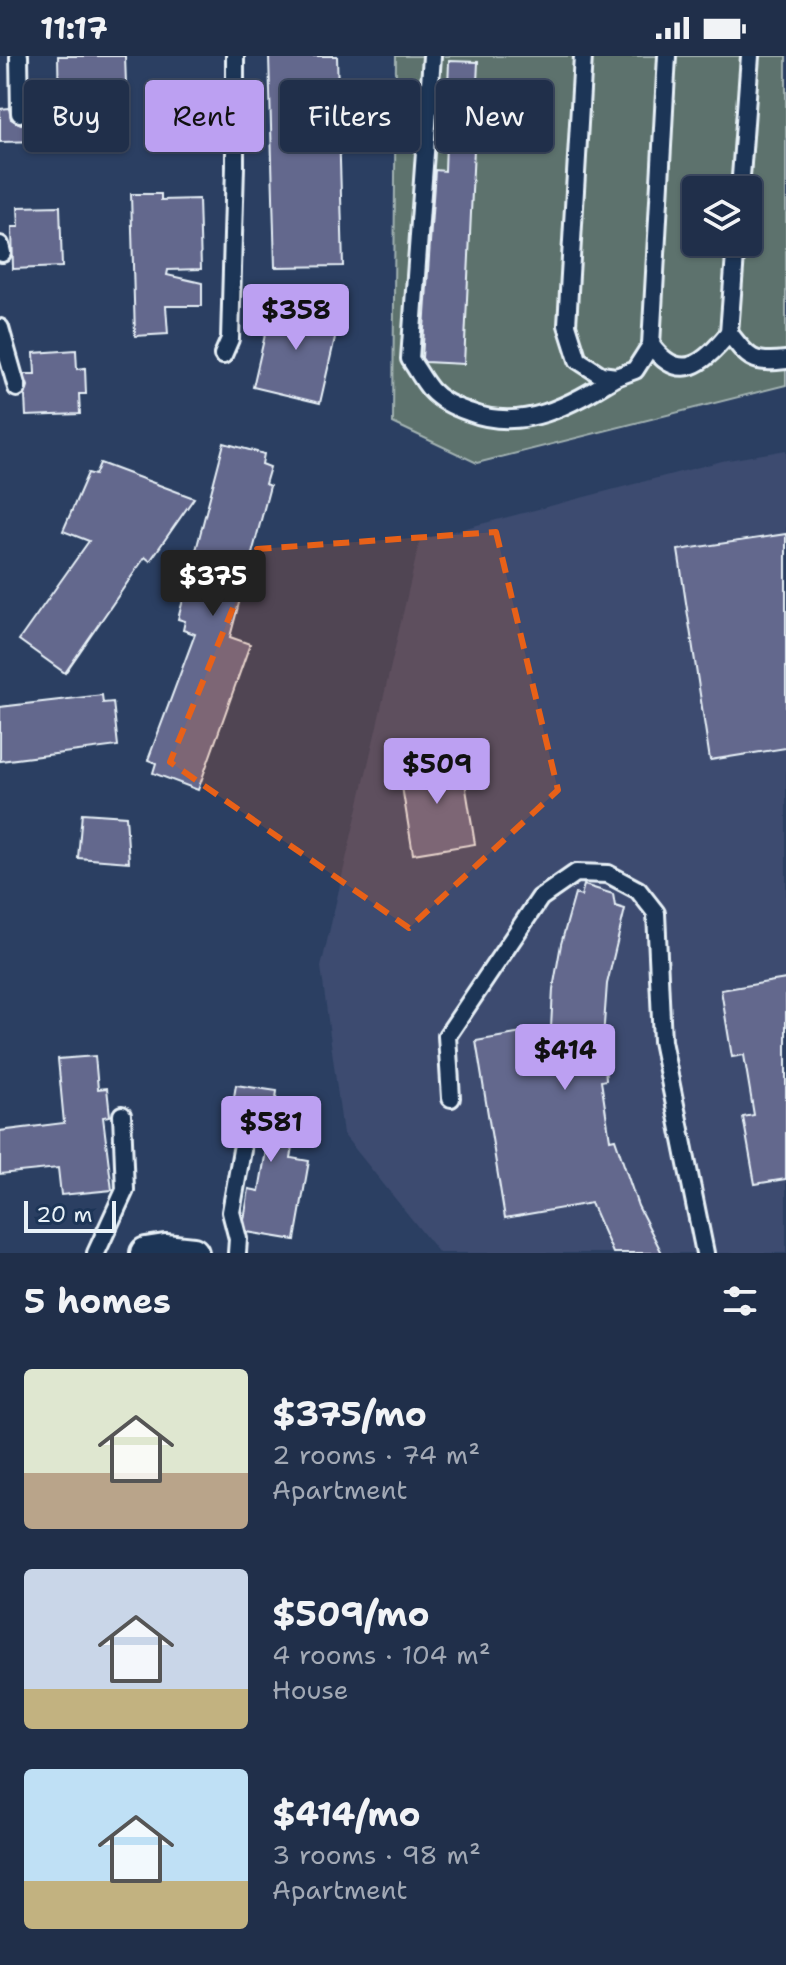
<!DOCTYPE html>
<meta charset="utf-8">
<style>
body{margin:0;font-family:"Shantell Sans",sans-serif;background:#2d3b54;color:#f1f3f6;height:100vh;display:flex;flex-direction:column;font-size:30px;white-space:nowrap}
*{box-sizing:border-box;margin:0}
p{font-size:26px;color:#a2a9b5}
.icon{flex:none;width:44px;height:44px;fill:none;stroke:currentColor;stroke-width:2;stroke-linecap:round;stroke-linejoin:round}
.map{position:relative;height:1197px;overflow:hidden}
.panel{display:flex;flex-direction:column;background:#202f4a;flex:1}
.panel>*{flex:none}
.guide{position:absolute;left:24px;top:24px;width:738px;height:72px;display:flex;gap:16px}
.buttons{position:absolute;left:682px;top:120px;display:grid;gap:16px}
.buttons a{display:grid;place-items:center;width:80px;height:80px;border-radius:8px;background:#202f4a;box-shadow:0 2px 6px #0004,0 0 0 2px #3d4a62;font-size:40px}
.scale{position:absolute;left:24px;bottom:20px;width:92px;box-sizing:border-box;padding-left:8px;border:4px solid #e8f1f8;border-top:0;font-size:22px;line-height:28px;white-space:nowrap;color:#e8f1f8;-webkit-text-stroke:6px #1d3557;paint-order:stroke}
.price{position:absolute;translate:-50% -68px;padding:0 18px;border-radius:8px;background:#bca0f2;color:#111;font-size:26px;line-height:52px;filter:drop-shadow(0 2px 4px #0008)}
.price::after{content:'';position:absolute;left:50%;top:48px;width:24px;height:18px;margin-left:-12px;background:inherit;clip-path:polygon(0 0,100% 0,50% 100%)}
.price.selected{background:#222;color:#fff}
ul{padding:0;list-style:none}
li{display:flex;align-items:center;gap:24px;height:200px;padding:0 24px}
li span{display:grid;place-items:center;flex:none;width:224px;height:160px;border-radius:8px;color:#555}
li>.icon{margin-inline-start:auto}
span .icon{width:96px;height:96px;fill:#fffc;stroke-width:1}
li b{font-size:34px}
h2{display:flex;justify-content:space-between;align-items:center;height:96px;padding:0 24px;font-size:34px}
.tag{padding:0 28px;border-radius:8px;background:#202f4a;box-shadow:0 2px 6px #0004,0 0 0 2px #3d4a62;font-size:28px;line-height:72px}
.tag.selected{background:#bca0f2;color:#111}
.status{display:flex;justify-content:space-between;align-items:center;height:56px;padding:0 40px;background:#202f4a;direction:ltr}
.status svg{height:22px;fill:currentColor}
.map>svg:first-child{display:block}
.built{fill:#3c4b6f}
.green{fill:#5d726d;stroke:#a2b2b2;stroke-width:2;fill-rule:evenodd}
.building{fill:#63678d;stroke:#e8f1f8;stroke-width:2}
.lines{fill:none;stroke-linecap:round;stroke-linejoin:round}
.lane-casing{stroke:#e8f1f8;stroke-width:22}
.street-casing{stroke:#e8f1f8;stroke-width:36}
.lane{stroke:#1d3557;stroke-width:16}
.street{stroke:#1d3557;stroke-width:30}
.marked{fill:#e86118;fill-opacity:0.2;stroke:#e86118;stroke-width:6;stroke-dasharray:16 10;stroke-linejoin:round}
</style>
<div class="status"><b>11:17</b><svg viewBox="0 0 49 12"><path d="M0 12V9h3v3zM5 12V6h3v6zM10 12V3h3v9zM15 12V0h3v12zM26 1h20v11H26zM47 4h2v5h-2z"/></svg></div>
<div class="map">
<svg width="786" height="1197" viewBox="0 0 786 1197">
<rect width="100%" height="100%" fill="#2b3f62"/>
<filter id="ink" filterUnits="userSpaceOnUse"><feTurbulence type="fractalNoise" baseFrequency=".0125" numOctaves="2"/><feDisplacementMap in="SourceGraphic" scale="16" xChannelSelector="R" yChannelSelector="G"/><feConvolveMatrix kernelMatrix="1 2 1 2 8 2 1 2 1" color-interpolation-filters="sRGB"/></filter>
<g filter="url(#ink)">
<path class="built" d="M786,394V1197H439L343,1078L321,911L420,484L722,405Z"/>
<path class="green" d="M396,0H786V329L477,407L393,367ZM696,134H748V186H696Z"/>
<g class="building">
<path d="M58,0H125L128,83L0,86V53L9,52L11,63L21,68L29,63L31,51L59,49Z"/>
<path d="M269,0H337L343,210L275,211Z"/>
<path d="M449,5L478,6L464,308L425,306L422,302L435,114L445,115Z"/>
<path d="M131,138H161V144L199,143L201,213L168,214L167,219L202,227V250H166L168,278L135,280Z"/>
<path d="M60,150L62,211L13,213L12,171H19L18,151Z"/>
<path d="M273,244L340,260L320,347L253,331Z"/>
<path d="M76,294L77,313L85,312L86,338H79L80,358L26,360L25,340L28,330L24,318H35L34,297Z"/>
<path d="M224,387L264,398L262,408L270,411L265,428L270,430L230,581L250,588L198,734L153,717L156,707L148,704L195,578L183,574L185,565L178,563Z"/>
<path d="M100,407L194,442L150,505L145,501L65,617L19,584L89,485L63,475L88,417L95,419Z"/>
<path d="M786,478V692L710,704L678,494Z"/>
<path d="M102,639L103,647L113,646L118,690L0,705V651Z"/>
<path d="M461,702L475,788L413,798L399,712Z"/>
<path d="M82,757L126,760L129,806L78,802Z"/>
<path d="M584,829L613,838L615,850L625,853L607,928L603,982L606,1024L601,1025L610,1084L615,1083L638,1150L662,1197H613L591,1147L505,1162L476,985L551,972L553,933L561,888L575,838L581,840Z"/>
<path d="M786,923V1123L755,1128L743,1061L754,1059L744,999L732,1001L721,934Z"/>
<path d="M95,1000L98,1033L107,1032L110,1060L103,1061L112,1134L61,1139L58,1112L0,1118V1075L64,1067L58,1003Z"/>
<path d="M236,1029L277,1035L274,1058L298,1062L291,1102L309,1105L295,1184L247,1176L244,1164L249,1133L259,1135L268,1083L228,1077Z"/>
</g>
<g class="lines">
<defs>
<g id="lane">
<path d="M19,0L20,57"/>
<path d="M432,0L410,303C417,313 423,325 431,334C440,344 457,352 469,356C523,377 570,349 616,321"/>
<path d="M583,0L567,269L578,304L601,319L616,321L635,314L651,289C680,329 705,307 729,277C749,303 753,308 786,304"/>
<path d="M740,134L750,0"/>
<path d="M0,189L2,197"/>
<path d="M0,272L17,332"/>
<path d="M729,277L736,186"/>
<path d="M651,289L667,0"/>
<path d="M223,299L230,283L235,110V0"/>
<path d="M451,1042L447,980L540,842L576,817L608,818L638,834L656,857L662,985L705,1197"/>
<path d="M96,1197L125,1134L122,1059"/>
<path d="M237,1197L238,1183L231,1156L242,1094"/>
</g>
<path id="street" d="M146,1197L165,1194L193,1197"/>
</defs>
<use href="#lane" class="lane-casing"/>
<use href="#street" class="street-casing"/>
<use href="#lane" class="lane"/>
<use href="#street" class="street"/>
</g>
</g>
<path class="marked" d="M496,476L558,734L409,872L170,706L257,493Z"/>
</svg>
<div class="buttons">
<a><svg class="icon" aria-label="layers" viewBox="0 0 24 24"><path d="M12 4l9 5-9 5-9-5zM3 14l9 5 9-5"/></svg></a>
</div>
<div class="scale">20 m</div>
<b class="price" style="left:296px;top:296px">$358</b>
<b class="price selected" style="left:213px;top:562px">$375</b>
<b class="price" style="left:437px;top:750px">$509</b>
<b class="price" style="left:565px;top:1036px">$414</b>
<b class="price" style="left:271px;top:1108px">$581</b>
<div class="guide">
<a class="tag">Buy</a>
<a class="tag selected">Rent</a>
<a class="tag">Filters</a>
<a class="tag">New</a>
</div>
</div>
<section class="panel">
<h2>5 homes<svg class="icon" aria-label="filters" viewBox="0 0 24 24"><path d="M4 7h16M4 17h16"/><circle cx="9" cy="7" r="2"/><circle cx="15" cy="17" r="2"/></svg></h2>
<ul>
<li><span style="background:linear-gradient(#dfe7d0 65%,#b9a48a 0)"><svg class="icon" aria-label="home" viewBox="0 0 24 24"><path d="M3 11l9-7 9 7M6 9v11h12V9"/></svg></span><div><b>$375/mo</b><p>2 rooms · 74 m²</p><p>Apartment</p></div></li>
<li><span style="background:linear-gradient(#c9d6e8 75%,#c2b280 0)"><svg class="icon" aria-label="home" viewBox="0 0 24 24"><path d="M3 11l9-7 9 7M6 9v11h12V9"/></svg></span><div><b>$509/mo</b><p>4 rooms · 104 m²</p><p>House</p></div></li>
<li><span style="background:linear-gradient(#bfe0f5 70%,#c2b280 0)"><svg class="icon" aria-label="home" viewBox="0 0 24 24"><path d="M3 11l9-7 9 7M6 9v11h12V9"/></svg></span><div><b>$414/mo</b><p>3 rooms · 98 m²</p><p>Apartment</p></div></li>
</ul>
</section>
